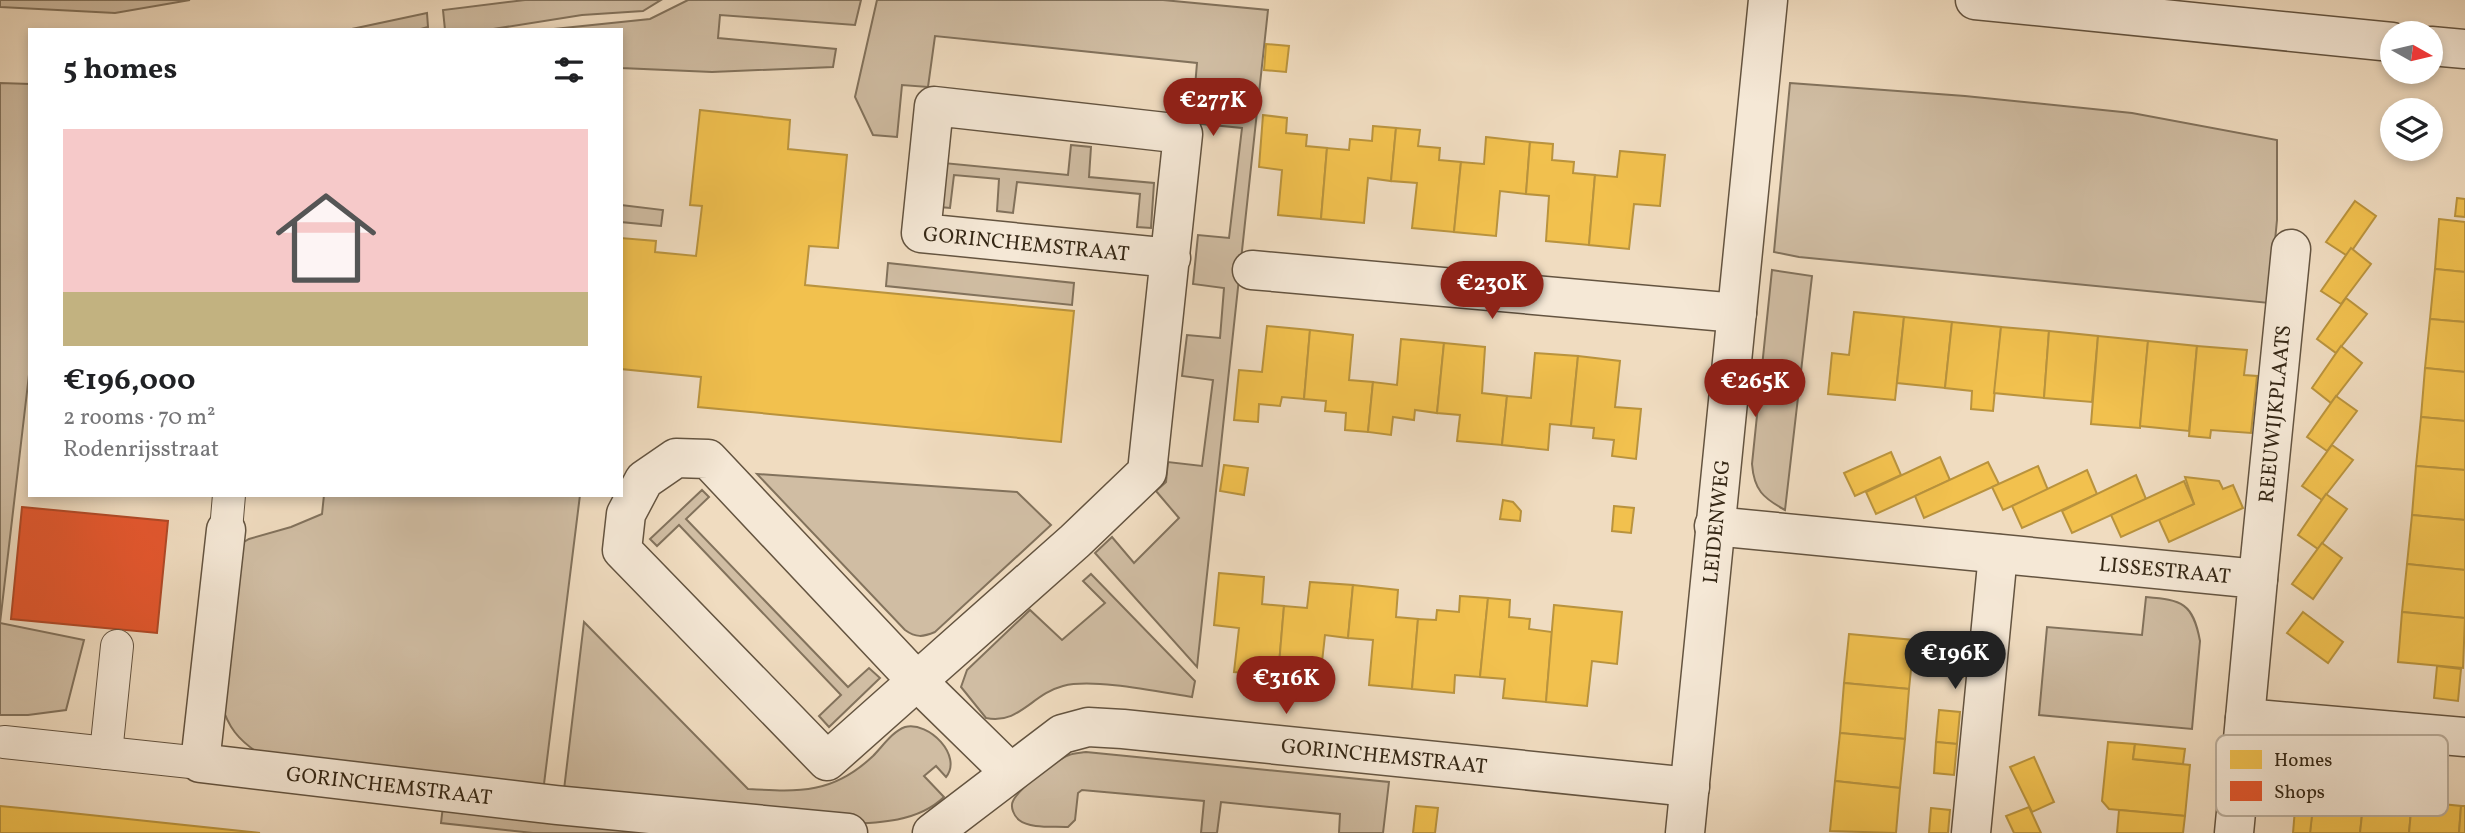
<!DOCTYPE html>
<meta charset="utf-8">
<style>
body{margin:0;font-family:Vollkorn,serif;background:#f6f6f6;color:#202124;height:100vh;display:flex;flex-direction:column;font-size:26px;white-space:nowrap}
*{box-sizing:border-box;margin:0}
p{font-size:23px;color:#757577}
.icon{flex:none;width:38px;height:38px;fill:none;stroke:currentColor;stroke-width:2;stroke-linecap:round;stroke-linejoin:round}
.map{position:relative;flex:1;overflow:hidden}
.drawer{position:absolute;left:28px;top:28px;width:595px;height:469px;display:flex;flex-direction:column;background:#fff;border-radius:0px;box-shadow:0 4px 10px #0003}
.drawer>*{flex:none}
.needle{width:46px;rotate:98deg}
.fabs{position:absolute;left:2380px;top:21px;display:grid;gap:14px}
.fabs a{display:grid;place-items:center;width:63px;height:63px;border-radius:50%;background:#fff;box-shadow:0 4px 10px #0003;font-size:35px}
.price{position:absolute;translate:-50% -60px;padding:0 16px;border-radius:24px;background:#8f2418;color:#fff;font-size:23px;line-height:46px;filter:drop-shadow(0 2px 4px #0008)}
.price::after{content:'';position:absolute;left:50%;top:42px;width:21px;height:16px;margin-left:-10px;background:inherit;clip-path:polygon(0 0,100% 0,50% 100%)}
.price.current{background:#222;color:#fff}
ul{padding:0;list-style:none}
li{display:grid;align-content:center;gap:14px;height:371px;padding:0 35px}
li+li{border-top:2px solid #e0e0e0}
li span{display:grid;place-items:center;height:217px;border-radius:0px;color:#555}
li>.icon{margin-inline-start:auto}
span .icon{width:126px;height:126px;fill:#fffc;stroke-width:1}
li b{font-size:30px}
h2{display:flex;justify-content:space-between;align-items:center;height:84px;padding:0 35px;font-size:30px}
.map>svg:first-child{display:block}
.green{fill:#d0bda3;stroke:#82725c;stroke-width:2}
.homes{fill:#f2c14e;stroke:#b9933d;stroke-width:2}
.shops{fill:#e4572e;stroke:#b04926;stroke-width:2}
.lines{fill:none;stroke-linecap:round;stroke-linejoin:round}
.service-casing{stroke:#645440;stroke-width:34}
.minor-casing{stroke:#645440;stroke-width:41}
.tertiary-casing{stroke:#645440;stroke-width:41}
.service{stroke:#f5e8d6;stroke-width:32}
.minor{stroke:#f5e8d6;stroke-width:38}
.tertiary{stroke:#f5e8d6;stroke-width:38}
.labels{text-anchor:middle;stroke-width:7;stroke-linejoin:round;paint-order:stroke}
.street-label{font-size:21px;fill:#352715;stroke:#f5e8d6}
.key{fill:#f5e8d6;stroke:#bbae9c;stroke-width:2}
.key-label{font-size:19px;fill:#352715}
</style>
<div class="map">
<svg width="2465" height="833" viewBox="0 0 2465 833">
<rect width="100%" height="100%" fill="#f0dcc0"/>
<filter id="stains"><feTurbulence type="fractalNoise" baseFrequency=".00286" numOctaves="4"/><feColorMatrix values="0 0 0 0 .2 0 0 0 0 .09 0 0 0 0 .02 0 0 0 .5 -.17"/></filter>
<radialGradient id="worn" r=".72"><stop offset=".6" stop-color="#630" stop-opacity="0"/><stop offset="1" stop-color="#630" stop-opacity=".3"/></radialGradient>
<g class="green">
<path d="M0,0H190L115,13L0,7Z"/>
<path d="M525,0H661L643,11L582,15L487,30H445L443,10Z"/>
<path d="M688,0H861L855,25L720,15L718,38L836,49L833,67L712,72L621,68V30H544L650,19Z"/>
<path d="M877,0H1163L1268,10L1197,667L1095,553L1112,537L1134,563L1179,518L1156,491L1166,482L1168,462L1202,466L1213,380L1182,376L1187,335L1220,338L1224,288L1193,284L1198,235L1229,238L1242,128L1192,123L1197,63L935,36L928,87L902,85L897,137L873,135L855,97Z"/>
<path d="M427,13L428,27L417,30H347Z"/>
<path d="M0,83L30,84V366L0,623L84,640L66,710L28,715H0Z"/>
<path d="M1790,83L1965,96L2132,113L2277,140V220L2269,303L1799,257L1774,252Z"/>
<path d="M1071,145L1091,147L1089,177L1154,183L1151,228L1137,227L1140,194L1017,182L1013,213L997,211L999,179L954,175L950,208L940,207L944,163L1068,175Z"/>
<path d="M621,205L663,210L661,226L621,222Z"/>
<path d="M888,263L1074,283L1072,305L886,286Z"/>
<path d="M1772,270L1812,276L1785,510C1763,498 1754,490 1752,464Z"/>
<path d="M757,474L1017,492L1051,525L935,632C923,637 916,638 905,630Z"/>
<path d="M702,490L709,497L686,519L848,687L869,668L880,678L829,727L819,716L841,695L679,525L657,546L650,539Z"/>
<path d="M324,495H580L543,792L260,754C238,740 228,727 221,703L237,546L249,539L291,527L322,514Z"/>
<path d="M1091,574L1195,681L1192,697C1160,692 1093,678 1063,686C1032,694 1019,725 986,718L961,687L967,670L1030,610L1062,640L1105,603L1083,581Z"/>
<path d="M2146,597C2182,600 2193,603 2200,641L2192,729L2039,715L2047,627L2142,635Z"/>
<path d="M584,622L748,789C800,792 833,794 873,756C882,747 893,731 905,727C929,721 963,756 946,777L936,766L924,776L944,797C918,822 879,823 844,824L563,798Z"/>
<path d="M1086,752L1389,782L1383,833H1339L1340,814L1221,802L1217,833H1201L1204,801L1082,790L1078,793L1075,820L1068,827C1054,826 1030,829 1019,820C1014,816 1010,807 1013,801C1019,788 1056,760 1069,755C1074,753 1080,753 1086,752Z"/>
<path d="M443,806L690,833H533L441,823Z"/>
</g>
<g class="homes">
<path d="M1266,44L1289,46L1286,72L1264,70Z"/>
<path d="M700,110L790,120L788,149L847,155L838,248L809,246L805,285L1074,311L1061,442L698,407L701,377L621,369V238L656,241L655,252L696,256L702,206L690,205Z"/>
<path d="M1263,115L1287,118L1286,133L1307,135L1306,146L1327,148L1321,219L1278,215L1282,170L1259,167Z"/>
<path d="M1373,126L1396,128L1391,181L1368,178L1364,223L1321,219L1327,148L1349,150L1350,139L1372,141Z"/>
<path d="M1396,128L1420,130L1418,146L1440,148L1439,160L1461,162L1454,232L1412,228L1417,183L1391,181Z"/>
<path d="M1486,137L1530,142L1526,194L1500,191L1496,236L1454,232L1461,162L1484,164Z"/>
<path d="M1530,142L1553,144L1552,160L1574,162L1573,173L1595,175L1589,245L1546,241L1549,196L1526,194Z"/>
<path d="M1620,151L1665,155L1660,206L1634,204L1629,249L1589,245L1595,175L1617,177Z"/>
<path d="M2457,198L2465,199V217L2455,216Z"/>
<path d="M2355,201L2376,216L2353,249L2346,255L2326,242Z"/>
<path d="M2439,219L2465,222V272L2435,269Z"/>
<path d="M2351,248L2371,264L2341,304L2321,291Z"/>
<path d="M2435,269L2465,272V322L2430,319Z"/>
<path d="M2346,298L2367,314L2336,353L2317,339Z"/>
<path d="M1854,312L1904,317L1895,400L1828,394L1832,353L1849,355Z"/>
<path d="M1904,317L1952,322L1945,388L1897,383Z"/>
<path d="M2430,319L2465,322V372L2425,368Z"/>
<path d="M1952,322L2001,327L1993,411L1971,409L1972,391L1945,388Z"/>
<path d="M1267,326L1310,330L1304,399L1282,397L1280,406L1259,404L1258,422L1234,420L1239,370L1262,372Z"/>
<path d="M2001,327L2049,331L2044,398L1994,393Z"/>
<path d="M1310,330L1353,335L1349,380L1373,382L1368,432L1345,430L1346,413L1325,411L1326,401L1304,399Z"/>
<path d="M2049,331L2098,336L2092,402L2044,398Z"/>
<path d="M2098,336L2148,341L2140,428L2091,424Z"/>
<path d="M1401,339L1444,343L1437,413L1415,410L1414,420L1393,417L1391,435L1368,432L1373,382L1397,385Z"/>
<path d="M2148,341L2197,346L2189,431L2140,426Z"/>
<path d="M1444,343L1485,347L1482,393L1507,396L1502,445L1457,441L1460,415L1437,413Z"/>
<path d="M2197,346L2247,350L2244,375L2257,376L2251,433L2211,430L2210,438L2189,436Z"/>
<path d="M2341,346L2362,363L2331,403L2312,388Z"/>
<path d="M1535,353L1578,356L1571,426L1550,424L1548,450L1502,445L1507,396L1531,398Z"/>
<path d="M1578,356L1620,361L1615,407L1641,409L1636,459L1612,456L1614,440L1593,438L1594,428L1571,426Z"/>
<path d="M2425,368L2465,372V421L2421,417Z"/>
<path d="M2336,396L2357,411L2327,451L2307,437Z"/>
<path d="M2421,417L2465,421V470L2416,466Z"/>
<path d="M2332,445L2353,460L2322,500L2302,486Z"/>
<path d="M1891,452L1901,475L1855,496L1844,473Z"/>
<path d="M1940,457L1950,480L1876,514L1866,492Z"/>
<path d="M1988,462L1999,484L1924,518L1915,496Z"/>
<path d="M1224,465L1248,468L1244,495L1220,491Z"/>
<path d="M2038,466L2048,490L2003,510L1992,487Z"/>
<path d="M2416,466L2465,470V520L2412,515Z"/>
<path d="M2087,470L2097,494L2022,528L2012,506Z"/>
<path d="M2136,475L2146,499L2072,533L2062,511Z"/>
<path d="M2185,477L2219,481L2223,489L2233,485L2243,508L2169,542L2159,520L2194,504Z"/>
<path d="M2184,481L2194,504L2121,537L2111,515Z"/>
<path d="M2326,494L2347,509L2318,549L2298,535Z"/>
<path d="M1503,500L1513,502L1521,511L1520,521L1500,519Z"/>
<path d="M1614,506L1634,508L1631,533L1612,531Z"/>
<path d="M2412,515L2465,520V570L2407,564Z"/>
<path d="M2322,543L2342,558L2313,599L2292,584Z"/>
<path d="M2407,564L2465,570V618L2402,612Z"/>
<path d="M1219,573L1264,577L1262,604L1284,606L1278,676L1234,672L1239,628L1214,625Z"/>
<path d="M1310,582L1353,585L1348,638L1325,635L1320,680L1278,676L1284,606L1307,608Z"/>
<path d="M1353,585L1398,590L1396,617L1418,619L1412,689L1369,685L1373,640L1348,638Z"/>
<path d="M1460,596L1488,598L1480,677L1455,675L1454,693L1412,689L1418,619L1436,620L1437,610L1459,612Z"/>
<path d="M1488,598L1510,600L1509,617L1530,619L1529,629L1552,632L1546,702L1503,698L1505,679L1480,677Z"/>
<path d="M1554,605L1622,612L1617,664L1592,661L1587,706L1546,702Z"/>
<path d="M2303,612L2343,642L2328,663L2287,633Z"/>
<path d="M2402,612L2465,618L2463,668L2398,662Z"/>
<path d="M1849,634L1914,640L1909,689L1844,683Z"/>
<path d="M1947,643L1966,644L1963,677L1943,675Z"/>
<path d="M2437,666L2461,669L2458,701L2434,698Z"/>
<path d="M1844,683L1909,689L1905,739L1840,733Z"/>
<path d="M1939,710L1960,712L1957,744L1936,742Z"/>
<path d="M1840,733L1905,739L1900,788L1835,781Z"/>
<path d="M1936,742L1957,744L1954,775L1934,773Z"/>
<path d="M2108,742L2135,744L2133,759L2190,765L2185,816L2109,809L2102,801Z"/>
<path d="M2135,744L2185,749L2183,764L2133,759Z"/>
<path d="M2034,757L2054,802L2032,812L2010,767Z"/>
<path d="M1835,781L1900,788L1896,833L1830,831Z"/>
<path d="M2314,791L2364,796L2360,833H2310Z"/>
<path d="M2364,796L2412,801L2409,833H2360Z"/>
<path d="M2296,797L2314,799L2310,833H2293Z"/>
<path d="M2412,801L2461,806L2459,833H2409Z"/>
<path d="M0,806L52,811L260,833H0Z"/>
<path d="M1416,806L1438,808L1435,833H1413Z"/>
<path d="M2461,806H2465V833H2459Z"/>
<path d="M2029,807L2041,833H2014L2006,816Z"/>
<path d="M1931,808L1950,810L1948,833H1929Z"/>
<path d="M2119,810L2185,816L2183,833H2117Z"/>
</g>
<path class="shops" d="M22,507L168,521L157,633L11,619Z"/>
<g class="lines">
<defs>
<g id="service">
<path d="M226,530L229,495"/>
<path d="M4,742L200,763"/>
<path d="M106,753L117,646"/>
</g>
<g id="minor">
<path d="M1252,270L1737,313"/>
<path d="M676,458L708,459L917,681L827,761L622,550L626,514L644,480Z"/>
<path id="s1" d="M1714,526L2258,579L2245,718L2465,737"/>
<path id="s2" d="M226,530L200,763L556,805L848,833"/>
<path id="s3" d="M2258,579L2291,249"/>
<path id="s4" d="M1010,772L917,681L1075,541L1147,472L1183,134L934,106L921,233L1171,258"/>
<path id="s5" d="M932,833L1062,734L1088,727L1123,729L1690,787"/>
<path id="s6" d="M1685,833L1768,0"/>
<path d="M1971,833L1998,554"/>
<path d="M2234,833L2245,718"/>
</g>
<g id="tertiary">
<path d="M1975,0L2392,42"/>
<path d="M2431,46L2465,49"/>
</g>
</defs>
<use href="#service" class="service-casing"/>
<use href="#minor" class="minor-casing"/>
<use href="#tertiary" class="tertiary-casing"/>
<use href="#service" class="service"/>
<use href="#minor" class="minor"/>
<use href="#tertiary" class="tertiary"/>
</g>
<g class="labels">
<g class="street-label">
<text dy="7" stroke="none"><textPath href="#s4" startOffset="1265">GORINCHEMSTRAAT</textPath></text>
<text dy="7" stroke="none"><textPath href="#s3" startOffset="166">REEUWIJKPLAATS</textPath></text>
<text dy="7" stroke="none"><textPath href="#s6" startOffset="313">LEIDENWEG</textPath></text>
<text dy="7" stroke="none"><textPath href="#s1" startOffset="453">LISSESTRAAT</textPath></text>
<text dy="7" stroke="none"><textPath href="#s5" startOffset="488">GORINCHEMSTRAAT</textPath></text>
<text dy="7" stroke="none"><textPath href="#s2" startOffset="425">GORINCHEMSTRAAT</textPath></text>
</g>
</g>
<rect x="2216" y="735" width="232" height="81" rx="10" class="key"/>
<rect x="2230" y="750" width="32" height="19" fill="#f2c14e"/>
<rect x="2230" y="781" width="32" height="20" fill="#e4572e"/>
<g class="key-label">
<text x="2274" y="766">Homes</text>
<text x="2274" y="798">Shops</text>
</g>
<rect width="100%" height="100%" filter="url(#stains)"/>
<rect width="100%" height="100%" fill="url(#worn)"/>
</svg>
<div class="fabs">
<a><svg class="needle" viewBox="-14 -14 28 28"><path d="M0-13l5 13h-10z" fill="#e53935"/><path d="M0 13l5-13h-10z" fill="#757577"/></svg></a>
<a><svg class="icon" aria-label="layers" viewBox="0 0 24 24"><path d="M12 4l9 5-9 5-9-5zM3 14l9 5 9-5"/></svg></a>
</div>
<b class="price" style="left:1213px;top:138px">€277K</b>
<b class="price" style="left:1492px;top:321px">€230K</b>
<b class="price" style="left:1755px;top:419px">€265K</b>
<b class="price current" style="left:1955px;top:691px">€196K</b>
<b class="price" style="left:1286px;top:716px">€316K</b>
<section class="drawer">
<h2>5 homes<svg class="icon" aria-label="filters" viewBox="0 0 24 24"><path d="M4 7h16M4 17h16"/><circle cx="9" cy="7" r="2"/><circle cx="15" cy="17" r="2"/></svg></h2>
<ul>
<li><span style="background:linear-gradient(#f6c9c9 75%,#c2b280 0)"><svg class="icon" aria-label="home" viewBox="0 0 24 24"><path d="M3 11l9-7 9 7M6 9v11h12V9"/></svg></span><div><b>€196,000</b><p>2 rooms · 70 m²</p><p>Rodenrijsstraat</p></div></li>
</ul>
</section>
</div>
